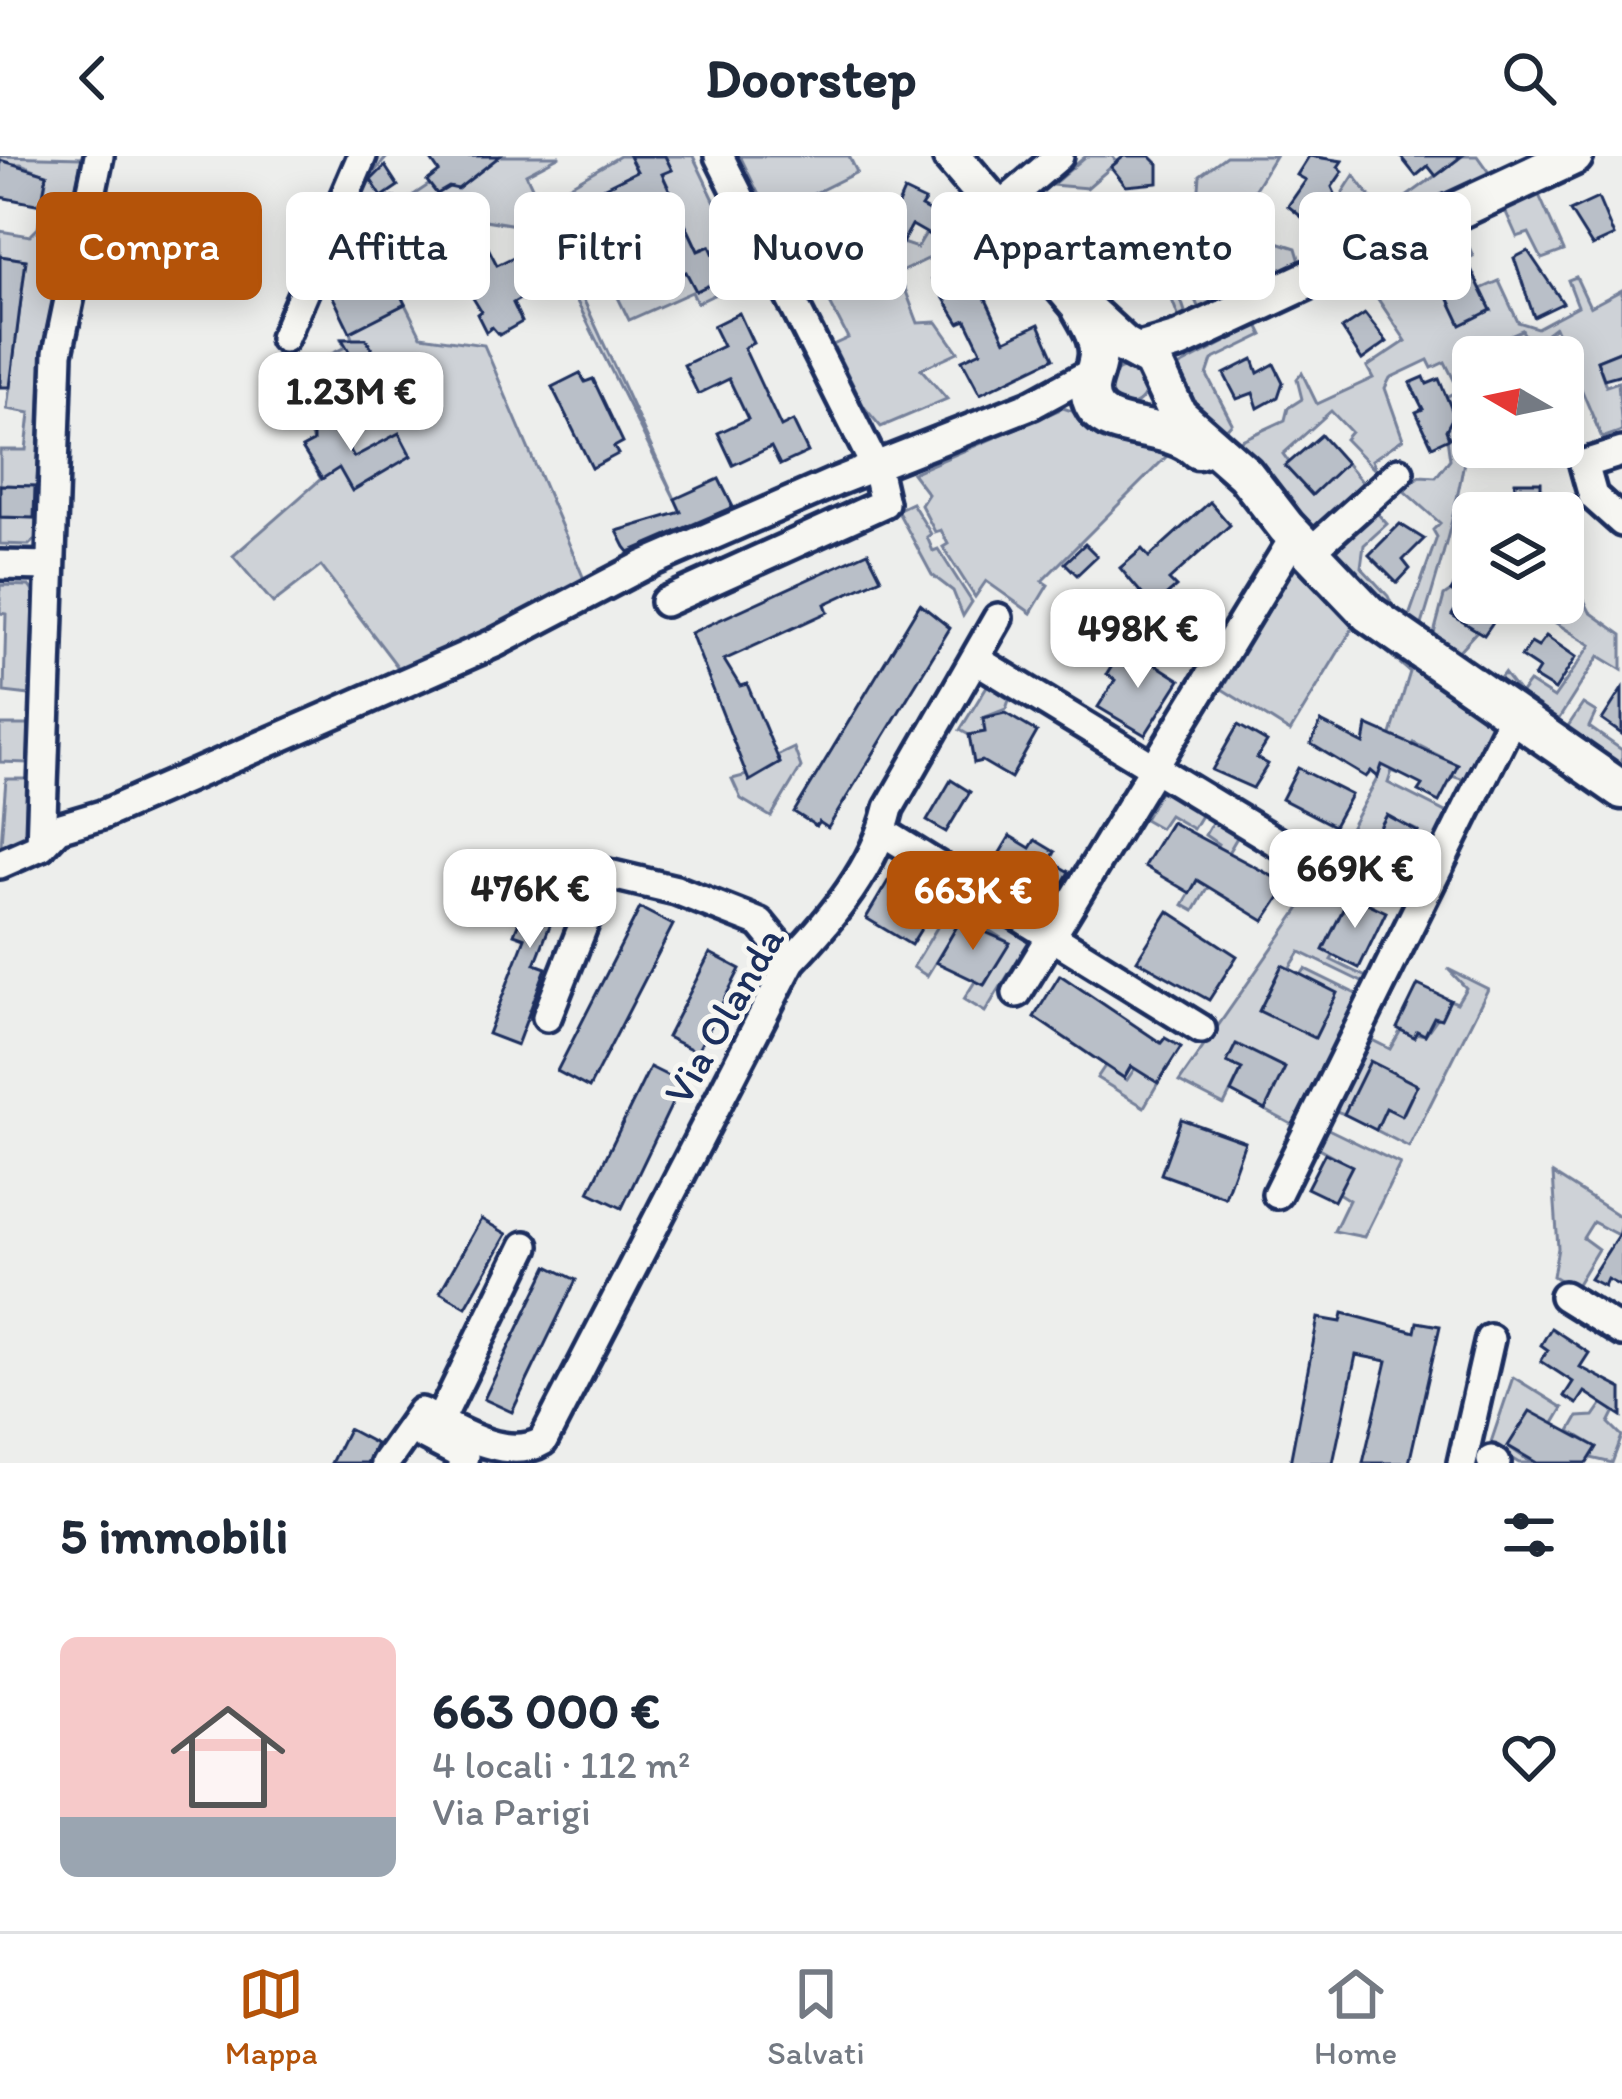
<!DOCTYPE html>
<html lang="it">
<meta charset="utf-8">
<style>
body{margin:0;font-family:Itim,sans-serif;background:#f6f6f7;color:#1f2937;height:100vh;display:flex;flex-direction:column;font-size:45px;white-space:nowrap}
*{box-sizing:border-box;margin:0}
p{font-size:39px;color:#747a83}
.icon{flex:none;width:66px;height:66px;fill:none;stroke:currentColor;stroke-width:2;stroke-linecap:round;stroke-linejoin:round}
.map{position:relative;height:1307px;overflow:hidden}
.sheet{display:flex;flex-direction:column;background:#fff;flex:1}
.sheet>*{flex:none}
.top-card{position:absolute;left:36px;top:36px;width:1551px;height:108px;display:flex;gap:24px}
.needle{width:78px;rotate:279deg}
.fabs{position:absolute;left:1452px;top:180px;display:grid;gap:24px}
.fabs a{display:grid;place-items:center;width:132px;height:132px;border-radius:18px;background:#fff;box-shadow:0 6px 30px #0003;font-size:60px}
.price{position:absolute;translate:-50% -102px;padding:0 27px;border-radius:24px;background:#fff;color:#222;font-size:39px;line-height:78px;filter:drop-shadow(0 3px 6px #0008)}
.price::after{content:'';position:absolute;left:50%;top:72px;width:36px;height:27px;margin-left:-18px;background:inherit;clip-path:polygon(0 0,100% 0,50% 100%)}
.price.active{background:#b45309;color:#fff}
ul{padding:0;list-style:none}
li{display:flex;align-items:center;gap:36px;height:300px;padding:0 60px}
li span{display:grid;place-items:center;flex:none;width:336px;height:240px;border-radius:18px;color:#555}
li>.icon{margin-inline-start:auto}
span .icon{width:144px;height:144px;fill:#fffc;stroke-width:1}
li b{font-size:51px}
h2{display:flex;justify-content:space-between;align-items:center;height:144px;padding:0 60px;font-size:51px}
.tag{padding:0 42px;border-radius:18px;background:#fff;box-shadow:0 6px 30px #0003;font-size:42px;line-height:108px}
.tag.active{background:#b45309;color:#fff}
header{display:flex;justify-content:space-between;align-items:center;height:156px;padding:0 60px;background:#fff;font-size:54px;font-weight:700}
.menu{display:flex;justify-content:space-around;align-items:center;height:168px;border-top:3px solid #e0e1e3;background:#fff;font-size:33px;color:#747a83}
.menu a{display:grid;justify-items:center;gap:6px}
.menu .active{color:#b45309}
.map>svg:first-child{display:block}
.green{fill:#ced2d7;stroke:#74809a;stroke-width:3}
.building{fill:#b9bfc8;stroke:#1b2f5e;stroke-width:3}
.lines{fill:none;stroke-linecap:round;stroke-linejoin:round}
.minor-casing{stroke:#1b2f5e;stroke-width:36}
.major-casing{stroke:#1b2f5e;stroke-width:45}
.minor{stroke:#f6f6f2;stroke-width:27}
.major{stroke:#f6f6f2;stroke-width:36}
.labels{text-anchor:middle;stroke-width:10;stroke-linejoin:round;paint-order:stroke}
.street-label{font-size:42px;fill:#1b2f5e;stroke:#f6f6f2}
</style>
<header><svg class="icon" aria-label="back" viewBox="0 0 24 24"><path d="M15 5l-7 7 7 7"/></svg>Doorstep<svg class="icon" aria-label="search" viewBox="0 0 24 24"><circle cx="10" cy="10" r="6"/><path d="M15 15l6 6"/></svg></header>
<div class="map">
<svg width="1622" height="1307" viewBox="0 0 1622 1307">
<rect width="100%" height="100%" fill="#edeeec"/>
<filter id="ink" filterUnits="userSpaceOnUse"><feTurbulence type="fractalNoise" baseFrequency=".00833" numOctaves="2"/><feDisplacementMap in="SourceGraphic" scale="24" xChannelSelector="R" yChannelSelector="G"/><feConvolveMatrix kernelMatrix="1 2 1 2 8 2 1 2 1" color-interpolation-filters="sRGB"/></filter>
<g filter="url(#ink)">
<g class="green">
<path d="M0,0L82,2L42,196L37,330L0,329V294H26L30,257L7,253L26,104L0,100V75L30,80L38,72L47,19L21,8H0Z"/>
<path d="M373,0H388L369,22L382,41L409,42L430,28L437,38L500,0H560L526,18L675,343L541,73L354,43Z"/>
<path d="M620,0H629L642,25L600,35L615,63L646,48L666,89L636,103L723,122L710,91L698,95L662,18L672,14L665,0H693L751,121L697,147L692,136L629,164L565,32Z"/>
<path d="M740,0H849L857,16L769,60Z"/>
<path d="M1086,0H1112L1117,6L1087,32L1052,29Z"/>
<path d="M1226,0H1275L1245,49L1272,67L1258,74L1250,59L1212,85L1207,75L1177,89L1182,101L1169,107L1187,162L1180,165L1163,120L1128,136L1123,128L1154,114L1130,49L1064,61L1022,55L1040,39L1198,47L1200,19Z"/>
<path d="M1455,0H1477L1492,21L1422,53L1406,41L1457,4Z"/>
<path d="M1354,19L1375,47L1359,70L1368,78L1343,90L1331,78L1347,55L1343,36Z"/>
<path d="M1539,39L1564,95L1542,103L1529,77L1517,81L1505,54Z"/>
<path d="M958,44L985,75L899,117L918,167L937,166L958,196L921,213L947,243L881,271L864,251L833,189L848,182L826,139L810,145L814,138L801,68L820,99L830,95L842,112L868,101L884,81L917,92L926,77L933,80Z"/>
<path d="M1454,78L1465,82L1473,100L1444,114L1438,139L1446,137L1491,154L1481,133L1499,125L1518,166L1537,172L1578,150L1568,124L1576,121L1590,151L1622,134V194L1597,204L1606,230L1618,226L1622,275L1602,282L1555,171L1530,190L1522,174L1510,179L1516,197L1473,201C1473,298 1449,384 1420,475L1407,466L1437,381L1433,374L1440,367L1403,334L1419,320L1436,321L1450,303L1446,274L1454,259L1446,241L1459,234L1445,206L1432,212L1428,204L1390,222L1385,232L1403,283L1372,304L1377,316L1345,283L1351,276L1331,255L1283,298L1312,338L1346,307L1364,328L1316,370L1308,368L1233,288L1285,264L1288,252L1302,243L1297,223L1302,217L1317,248L1373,222L1367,211L1406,185L1378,143L1411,127L1401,103Z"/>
<path d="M1277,86L1296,92L1301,109L1200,156L1187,123L1192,122L1199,135L1228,122L1227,117Z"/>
<path d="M405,148L421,180L484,189L587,430L403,518L321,410L273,447L233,400L321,323L302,292L313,286L310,278L316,272L294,217L345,191L341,183H352L350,176Z"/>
<path d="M1258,169L1263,179L1212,204L1207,219L1232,267L1223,277L1180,231L1176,212Z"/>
<circle cx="1127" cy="231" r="19"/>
<path d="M1063,252L1177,290L1042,425L1048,429L1031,457L986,425L975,441L943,391L948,388L941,374L935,376L921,349L928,338L912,317Z"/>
<path d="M912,347L931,378L927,381L933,395L938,393L972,446L963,460L953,435L932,419L897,354Z"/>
<path d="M1377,357L1387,368L1364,389L1361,411L1388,440L1396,458L1336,399L1337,391Z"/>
<path d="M0,361L36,362V382L29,389L0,388Z"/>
<path d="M1299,404L1357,465L1290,576L1222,533Z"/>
<path d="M0,429L29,430L34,437L30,539L4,536L6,458L0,457Z"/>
<path d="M1451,435L1462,443L1477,475L1454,500L1432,485L1444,440Z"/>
<path d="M1585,446L1590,456L1622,479V514L1599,500L1555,569L1495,529L1504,517L1520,538L1529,526L1554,542L1591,489L1524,447H1560L1576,458Z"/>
<path d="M1392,493L1493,566L1464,624L1452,620L1457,609L1414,587L1397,617L1392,615L1388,627L1447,657L1429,695L1412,686L1418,675L1386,660L1353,719L1376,731L1331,804L1366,821L1364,827L1300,796L1289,813L1301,819L1305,813L1358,839L1293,969L1265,954L1284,912L1237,888L1228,906L1242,913L1224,949L1179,926L1332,706L1378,621L1410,516L1388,497Z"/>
<path d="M990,525L1011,538L1006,553L983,562L985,576L969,579L960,574Z"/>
<path d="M1583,548L1596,556L1589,571L1622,594V615L1564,576Z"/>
<path d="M0,569H29L28,607L0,606Z"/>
<path d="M794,592L801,611L771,661L741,643L732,623L747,619L750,625L780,607L777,600Z"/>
<path d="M6,623H27L25,691L0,701Z"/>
<path d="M1162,632L1203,656L1193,673L1169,659L1160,672L1144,663Z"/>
<path d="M1214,663L1239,678L1194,755L1183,749L1218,688L1205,679Z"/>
<path d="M998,700L1018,712L1012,722L1036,726L1059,740L1045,763L983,726Z"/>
<path d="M958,737L972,746L927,820L913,811Z"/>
<path d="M995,760L1031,782L985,856L964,843L976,824L985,828L1009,787L987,773Z"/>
<path d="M1448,813L1488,833L1409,991L1376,974L1386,952L1403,959L1417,929L1371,906L1344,958L1333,954L1368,882L1390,893L1401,874L1425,879L1450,844L1457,847L1466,832Z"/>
<path d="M1105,910L1127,924L1135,912L1158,927L1144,951L1097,922Z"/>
<path d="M1324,971L1400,1008L1364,1081L1334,1075L1349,1044L1338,1037L1351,1010L1315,990Z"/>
<path d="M1553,1018L1622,1062L1618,1079L1593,1066L1583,1082L1598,1093L1574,1133L1553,1120L1558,1092Z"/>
<path d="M1513,1221L1563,1252L1553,1269L1509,1291L1532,1307H1519L1490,1289Z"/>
<path d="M1603,1247L1615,1255L1609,1267L1622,1280L1612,1307L1591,1302L1597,1291L1570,1275L1578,1261L1594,1260Z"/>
</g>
<g class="building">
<path d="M428,0H500L458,33L449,31L437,38L427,25L439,16Z"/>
<path d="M629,0H665L672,14L662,18L698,95L710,90L724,122L696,135L686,116L650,133L635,103L666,89L646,48L615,64L599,34L637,15Z"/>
<path d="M1124,0H1150L1158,8V27L1126,30L1111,11Z"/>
<path d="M1309,0L1342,5L1338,11L1343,15L1332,31L1342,53L1324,79L1288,50L1306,24L1297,19Z"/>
<path d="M1400,0H1462L1436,20L1428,10L1416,20Z"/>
<path d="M0,4L47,18L41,49L0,41Z"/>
<path d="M385,10L398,30L382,41L371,24Z"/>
<path d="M904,35L925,45L921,51L943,63L933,81L912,69L900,91L884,81Z"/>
<path d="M1598,42L1614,80L1592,90L1570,55Z"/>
<path d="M848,46L866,82L844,91L838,77L833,79L824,55Z"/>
<path d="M1249,58L1258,74L1251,78L1261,99L1198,135L1176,89Z"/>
<path d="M1127,70L1146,108L1112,122L1104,100L1096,103L1089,83Z"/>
<path d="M484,84L497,109L530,93L544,121L535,124L539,132L513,147L522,166L499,179L492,171L486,176L477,158L481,155L454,111L463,106L458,98Z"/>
<path d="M1528,95L1563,147L1534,161L1514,102Z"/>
<path d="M0,100L26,104L10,231H0Z"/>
<path d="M976,103L988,130L981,133L1005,184L1039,168L1054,202L980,238L962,204L981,195L966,164L959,167L932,123Z"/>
<path d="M1466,103L1491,154L1461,169L1446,137L1438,140L1432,125Z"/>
<path d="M386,107L405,148L350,176L330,135Z"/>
<path d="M739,157L753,187L744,192L781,271L793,265L808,296L780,309L771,291L733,309L718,277L748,263L729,223L698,238L684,209L723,190L713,170Z"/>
<path d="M1365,158L1387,186L1362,204L1342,173Z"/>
<path d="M342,183H366L398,237L379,248Z"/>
<path d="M1622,194V218L1604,223L1597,204Z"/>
<path d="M1253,203L1258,217L1274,208L1283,226L1278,241L1258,252L1253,237L1237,243L1224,218Z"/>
<path d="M580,217L585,226L593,223L623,286L614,291L618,298L592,312L552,231Z"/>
<path d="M1424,221L1427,228L1439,223L1454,259L1446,274L1449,282L1432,290L1416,256L1423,253L1410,227Z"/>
<path d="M326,254L354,301L399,277L411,300L352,335L339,312L322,323L302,292L313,286V264Z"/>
<path d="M1321,279L1346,307L1312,339L1285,310Z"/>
<path d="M719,323L733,351L629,396L625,391L617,375L681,356L675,343Z"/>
<path d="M1515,326H1541V357H1513Z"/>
<path d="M0,329L35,330L34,362L0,361Z"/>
<path d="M1210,346L1230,369L1169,424L1176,431L1153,451L1120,412L1142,393L1149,401Z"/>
<path d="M1400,368L1424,383L1403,404L1410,413L1397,427L1369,399Z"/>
<path d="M1085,388L1097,400L1077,419L1065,407Z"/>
<path d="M868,396L881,422L825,448L828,456L724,504L740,530L747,528L780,607L749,625L691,477Z"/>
<path d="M1460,420L1473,426V447H1489L1484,455L1495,463L1484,479L1452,459L1462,443L1451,435Z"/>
<path d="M920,448L950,472L828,672L819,666L816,670L794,656Z"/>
<path d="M1546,480L1576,501L1555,534L1534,521L1539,513L1521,501L1531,487L1538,491Z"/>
<path d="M1122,494L1139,498L1180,524L1145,579L1098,551L1115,524L1107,518Z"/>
<path d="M1622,533V578L1602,564Z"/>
<path d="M1005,557L1037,576L1011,622L982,605L974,607L969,579L985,576L983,562Z"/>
<path d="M1321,566L1364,588L1367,569L1458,609L1439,646L1418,635L1422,629L1382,609L1378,621L1371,615L1366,621L1311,588Z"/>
<path d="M1238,569L1267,586L1257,602L1268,608L1253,632L1212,614Z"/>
<path d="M1298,612L1351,639L1334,670L1282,643Z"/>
<path d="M951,624L970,636L946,676L927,665Z"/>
<path d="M1387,659L1418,676L1394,719L1363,702Z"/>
<path d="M1171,666L1281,725L1278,731L1284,735L1264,765L1197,724L1190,737L1144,710Z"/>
<path d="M1010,680L1030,692L1035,684L1055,696L1050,705L1069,716L1056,738L1036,726L1031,734L1012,722L1018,712L998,700Z"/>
<path d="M544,701L572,712L535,808L546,812L517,889L488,878L525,782L514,778Z"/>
<path d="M891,720L937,747L911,789L866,762Z"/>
<path d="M1350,739L1386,756L1359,812L1323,794Z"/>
<path d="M640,752L673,769L589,932L557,915Z"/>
<path d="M1168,755L1237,800L1209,844L1137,804Z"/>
<path d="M960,765L1010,787L984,829L936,806Z"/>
<path d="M710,797L740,813L697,896L667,881Z"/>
<path d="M1282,809L1337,837L1315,882L1259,855Z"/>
<path d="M1060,819L1161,887L1165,882L1181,891L1158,927L1131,910L1124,922L1034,861Z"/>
<path d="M1418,829L1450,844L1441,863L1434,861L1425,879L1417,875L1414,881L1397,872Z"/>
<path d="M1236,888L1285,912L1265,954L1231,936L1242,913L1227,906Z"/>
<path d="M1370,905L1417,929L1402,960L1386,952L1376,974L1344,958Z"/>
<path d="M650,911L682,927L622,1052L589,1036Z"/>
<path d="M1181,963L1245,986L1225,1041L1161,1018Z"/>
<path d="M1325,997L1352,1010L1334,1045L1307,1032Z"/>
<path d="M481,1063L507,1078L466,1151L440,1136Z"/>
<path d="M1622,1073V1131L1607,1123L1604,1130L1590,1123Z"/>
<path d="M548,1110L576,1124L512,1256L484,1243Z"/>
<path d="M1343,1157L1415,1176L1417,1166L1440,1170L1409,1307H1363L1387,1205L1356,1199L1333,1307H1290L1318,1162L1341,1166Z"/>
<path d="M1551,1172L1589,1197L1580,1211L1622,1233V1260L1585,1236L1577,1248L1564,1240L1573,1226L1541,1205L1548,1194L1541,1189Z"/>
<path d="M1530,1255L1597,1291L1587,1307H1537L1508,1290Z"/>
<path d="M348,1273L376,1288L367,1307H331Z"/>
</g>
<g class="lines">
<defs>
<g id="minor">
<path d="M995,55L1059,0"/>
<path d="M284,182L362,0"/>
<path d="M1622,296L1584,308L1593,340L1622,366"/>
<path d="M1310,396L1399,316"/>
<path d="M0,409L50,410"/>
<path d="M665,446L884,347L876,312L719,0"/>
<path d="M977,504L1306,704"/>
<path d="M883,676L1201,873"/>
<path d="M41,690L58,197L99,0"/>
<path d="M0,708L41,690L58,672L102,659L343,554L495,487L642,410L835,326L1033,248L1092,216"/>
<path d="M1017,837L1295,380"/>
<path d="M547,861L604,717L676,734L760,767L791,805"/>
<path d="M1277,1038L1513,560"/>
<path d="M1564,1140L1622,1176"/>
<path d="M439,1266L525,1090"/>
<path d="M412,1273L464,1300L462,1307"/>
<path d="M1491,1304L1496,1307"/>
<path d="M385,1307L421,1256C455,1274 507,1307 543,1285L791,805C832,762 875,711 889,652L998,462"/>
<path d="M1462,1307L1490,1183"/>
</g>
<g id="major">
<path d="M952,0L1076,145L1124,189L1152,204L1178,259L1245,318L1286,371L1369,458L1622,634"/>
<path d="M1081,153C1089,167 1098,181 1098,197C1098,218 1082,232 1095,252C1112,278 1169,266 1198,294"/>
<path d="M1138,196L1179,184L1574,0"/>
</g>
</defs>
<use href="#minor" class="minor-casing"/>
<use href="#major" class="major-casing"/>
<use href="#minor" class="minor"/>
<use href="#major" class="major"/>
</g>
</g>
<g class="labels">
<g class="street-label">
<text transform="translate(723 859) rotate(-60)" y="15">Via Olanda</text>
</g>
</g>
</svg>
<div class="fabs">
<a><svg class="needle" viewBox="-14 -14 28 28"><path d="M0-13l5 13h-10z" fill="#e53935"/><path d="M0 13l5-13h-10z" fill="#747a83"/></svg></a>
<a><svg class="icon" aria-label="layers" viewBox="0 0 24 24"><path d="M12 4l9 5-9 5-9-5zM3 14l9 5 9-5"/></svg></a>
</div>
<b class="price" style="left:351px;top:298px">1.23M €</b>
<b class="price" style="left:1138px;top:535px">498K €</b>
<b class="price" style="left:1355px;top:775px">669K €</b>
<b class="price" style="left:530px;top:795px">476K €</b>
<b class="price active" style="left:973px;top:797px">663K €</b>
<div class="top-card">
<a class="tag active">Compra</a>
<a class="tag">Affitta</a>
<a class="tag">Filtri</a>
<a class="tag">Nuovo</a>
<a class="tag">Appartamento</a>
<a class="tag">Casa</a>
</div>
</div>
<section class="sheet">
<h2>5 immobili<svg class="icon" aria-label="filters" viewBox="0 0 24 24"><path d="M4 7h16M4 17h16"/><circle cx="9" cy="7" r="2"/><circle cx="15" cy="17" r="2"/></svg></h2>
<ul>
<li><span style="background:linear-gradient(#f6c9c9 75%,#9aa5b1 0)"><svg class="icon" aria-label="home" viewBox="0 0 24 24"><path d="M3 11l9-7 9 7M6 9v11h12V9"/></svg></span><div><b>663 000 €</b><p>4 locali · 112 m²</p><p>Via Parigi</p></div><svg class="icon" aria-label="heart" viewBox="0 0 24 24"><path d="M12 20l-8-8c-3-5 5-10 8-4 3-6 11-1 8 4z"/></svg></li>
</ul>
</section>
<nav class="menu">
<a class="active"><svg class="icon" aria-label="map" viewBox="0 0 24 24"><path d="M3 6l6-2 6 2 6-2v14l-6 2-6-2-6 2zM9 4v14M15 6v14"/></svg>Mappa</a>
<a><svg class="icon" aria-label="saved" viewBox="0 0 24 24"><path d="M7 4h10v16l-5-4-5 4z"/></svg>Salvati</a>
<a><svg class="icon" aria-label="home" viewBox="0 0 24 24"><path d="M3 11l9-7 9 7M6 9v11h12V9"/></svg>Home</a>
</nav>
